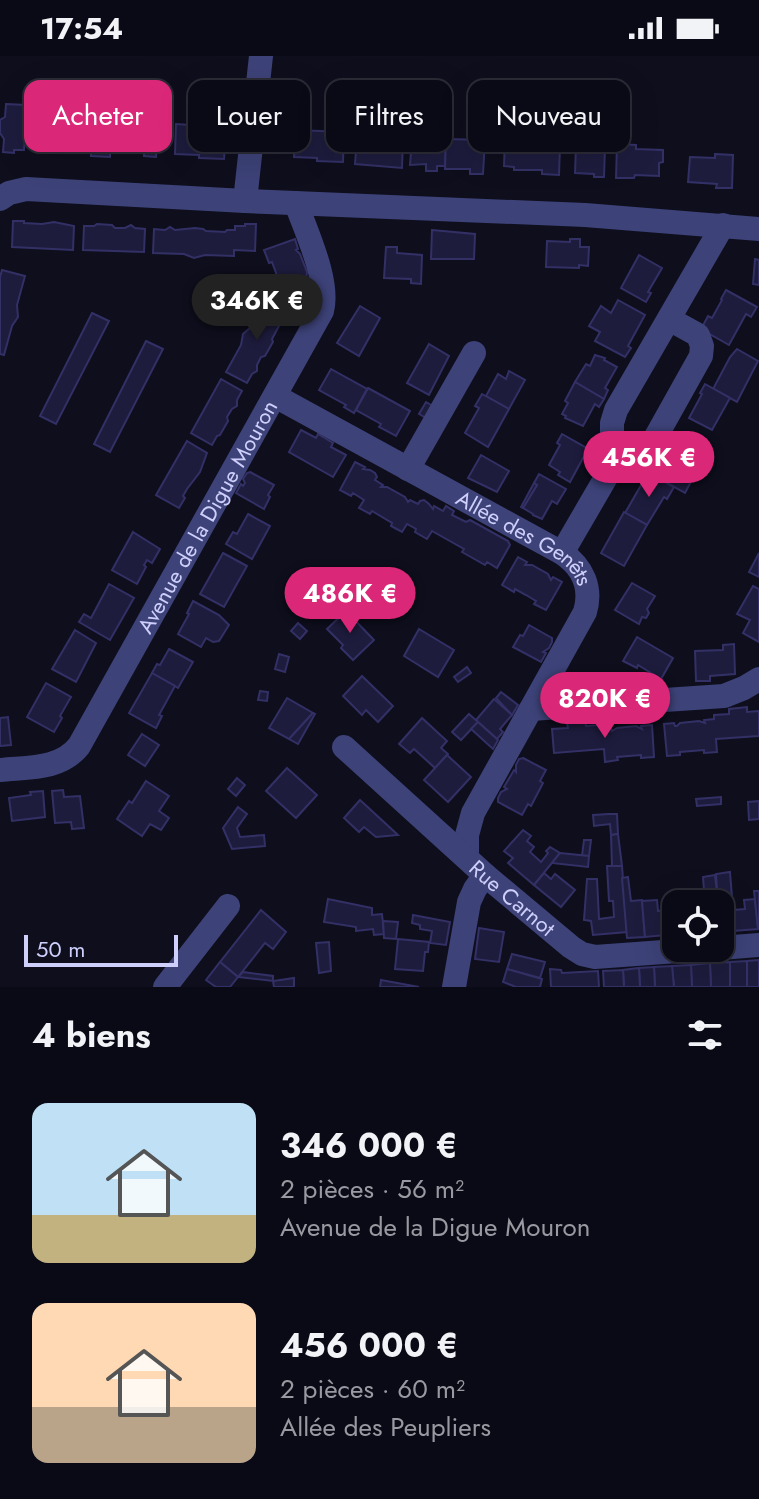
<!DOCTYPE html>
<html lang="fr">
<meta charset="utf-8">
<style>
body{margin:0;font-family:Jost,sans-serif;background:#181823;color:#f1f3f6;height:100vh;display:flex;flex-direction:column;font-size:30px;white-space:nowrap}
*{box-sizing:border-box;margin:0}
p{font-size:26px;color:#999aa1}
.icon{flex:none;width:44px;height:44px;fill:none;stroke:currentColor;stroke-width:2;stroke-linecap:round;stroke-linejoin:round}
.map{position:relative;height:931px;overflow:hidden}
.panel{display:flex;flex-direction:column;background:#0a0a16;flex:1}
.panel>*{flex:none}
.guide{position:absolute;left:24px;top:24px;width:712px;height:72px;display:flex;gap:16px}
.buttons{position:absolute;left:662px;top:834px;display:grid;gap:16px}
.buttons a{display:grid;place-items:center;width:72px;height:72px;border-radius:16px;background:#0a0a16;box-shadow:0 8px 32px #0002,0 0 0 2px #2a2b35;font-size:40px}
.scale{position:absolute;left:24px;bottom:20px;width:154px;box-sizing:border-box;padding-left:8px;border:4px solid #cecffb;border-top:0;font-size:22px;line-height:28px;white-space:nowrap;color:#cecffb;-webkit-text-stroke:6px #0e0e1d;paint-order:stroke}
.price{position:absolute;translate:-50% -68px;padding:0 18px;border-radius:28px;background:#db2777;color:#fff;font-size:26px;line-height:52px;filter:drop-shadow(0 2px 4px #0008)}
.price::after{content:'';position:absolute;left:50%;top:48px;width:24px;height:18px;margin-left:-12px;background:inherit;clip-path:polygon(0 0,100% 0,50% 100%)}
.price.selected{background:#222;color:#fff}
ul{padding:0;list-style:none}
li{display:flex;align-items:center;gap:24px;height:200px;padding:0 32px}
li span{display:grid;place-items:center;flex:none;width:224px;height:160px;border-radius:16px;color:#555}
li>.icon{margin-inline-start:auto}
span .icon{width:96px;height:96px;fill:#fffc;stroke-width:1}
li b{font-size:34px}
h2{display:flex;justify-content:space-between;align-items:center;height:96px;padding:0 32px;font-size:34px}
.pill{padding:0 28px;border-radius:16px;background:#0a0a16;box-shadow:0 8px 32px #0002,0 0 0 2px #2a2b35;font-size:28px;line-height:72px}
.pill.selected{background:#db2777;color:#fff}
.status{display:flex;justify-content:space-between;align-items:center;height:56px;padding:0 40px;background:#0a0a16;direction:ltr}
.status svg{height:22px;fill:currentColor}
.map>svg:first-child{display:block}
.building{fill:#1e1c3d;stroke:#333066;stroke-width:2}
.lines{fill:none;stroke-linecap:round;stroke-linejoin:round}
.minor{stroke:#3d4278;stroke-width:24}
.labels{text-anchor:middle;stroke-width:8;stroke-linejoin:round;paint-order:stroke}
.street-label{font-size:22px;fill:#cecffb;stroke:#0e0e1d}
</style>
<div class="status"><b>17:54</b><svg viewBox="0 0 49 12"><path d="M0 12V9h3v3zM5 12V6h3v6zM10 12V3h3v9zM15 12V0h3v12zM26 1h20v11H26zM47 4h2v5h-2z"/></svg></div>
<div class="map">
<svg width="759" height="931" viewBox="0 0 759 931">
<rect width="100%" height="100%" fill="#0e0e1d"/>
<g class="building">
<path d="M6,48L26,49V63L34,75L25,80L24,94H14V97L3,96L4,83L0,77V64L5,61Z"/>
<path d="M93,53L112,54L110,101L91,100L92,81H80V84L66,83V77H63L64,55L82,56L81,62L93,63Z"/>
<path d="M82,56L93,57V63L81,62Z"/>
<path d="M137,60H142L145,63V69H158L156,101L144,100V97L119,96L121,70L133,71L134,63Z"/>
<path d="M176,68L189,69V72L226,73L224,103L199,102V99L175,98Z"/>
<path d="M296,74L344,76L343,106L317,105V102L294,101Z"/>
<path d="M357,81L403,84L402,112L355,108Z"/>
<path d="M505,82L532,84V88L560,90L559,119L542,118V114H514V111L504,110Z"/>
<path d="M412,83L446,85L445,110H437V115H426V108L410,109Z"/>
<path d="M446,83L485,84L483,118H470V113H445Z"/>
<path d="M617,88L636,89V93L663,94V106L659,107V120L635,119L634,122H616Z"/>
<path d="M576,90L605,91L604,121H594V118L575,117Z"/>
<path d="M715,98L733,99L732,132H716L717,128L688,126L690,101L715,102Z"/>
<path d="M13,165H24V167L42,168L54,166L74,170L73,194L12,191Z"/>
<path d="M97,168L112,169L115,172H125L131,169L135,172L145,173L144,196L83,194L84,170H94Z"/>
<path d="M245,168H256L255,195L234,194V200L205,199L194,202L184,198L153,197L154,173L165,174L170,171L175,174L195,172L203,173L206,175L225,176L227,174H235V170H245Z"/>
<path d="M432,174L475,178L474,203H431Z"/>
<path d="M295,183L298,193L296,194L300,198L307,216L306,223L308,222L312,232L281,242L276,229L280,228L272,206L269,207L264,194Z"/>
<path d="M570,183H580V191H589L588,210L579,209V212L546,211L547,185L570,186Z"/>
<path d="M386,191H397V197L422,199L421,228L411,227V223L384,222Z"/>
<path d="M639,199L662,212L648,236L651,237L646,246L621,232Z"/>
<path d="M755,203L759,204V229L753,228Z"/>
<path d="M2,214L25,220L17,249L18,261L12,270L4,299L0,298V221Z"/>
<path d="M726,234L757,251L751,261L746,258L729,289L701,273L708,260L712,262L722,244L721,243Z"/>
<path d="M266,244L289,257L283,267L281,266L272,283L273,286L265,300L261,301L257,309V315L252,318L247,327L226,316L241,289L243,278L251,271Z"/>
<path d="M618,244L645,259L628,290L631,292L625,301L595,285L600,276L589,270L601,250L611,257Z"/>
<path d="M360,250L380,262L359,300L337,287Z"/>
<path d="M92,257L109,265L56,368L40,360Z"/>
<path d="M146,285L163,293L110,396L94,388Z"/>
<path d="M429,288L449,300L429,339L407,327Z"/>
<path d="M737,293L758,305L737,346L713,333L730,301Z"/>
<path d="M595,299L605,302L604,304L617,311L605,332L608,334L604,343L575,326L586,308L590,310Z"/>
<path d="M331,313L367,333L354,357L344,351L346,349L319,334Z"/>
<path d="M509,315L525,324L509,353L486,340L498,318L506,323Z"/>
<path d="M221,323L242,335L237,344V350L232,353L227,361L228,365L220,379L217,380L212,389L191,377Z"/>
<path d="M575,326L604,343L599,351L595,348L583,370L565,362L566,360L562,358L568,347L565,345Z"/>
<path d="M705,328L730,342L712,374L689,362L702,338L700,337Z"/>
<path d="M368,332L410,355L396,380L379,371L381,368L356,354Z"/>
<path d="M482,338L509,353L488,391L465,377L479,352L475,350Z"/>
<path d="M426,346L433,350L426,362L419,358Z"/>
<path d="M301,374L316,382L318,378L333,387L331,391L346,399L333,421L289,396Z"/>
<path d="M562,378L592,395L587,404L583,402L570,426L558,419L560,416L549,409L560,389L557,387Z"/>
<path d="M187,385L207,397L200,416L187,433L183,440L185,442L179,452L156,439Z"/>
<path d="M676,390L697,402L690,415L695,418L685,437L656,421Z"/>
<path d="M481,399L509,415L497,436L468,422Z"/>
<path d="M355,406L365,411L363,413L370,414L375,417L377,421L375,424L383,429L381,431H387L405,441L408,446L410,444L418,448L420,445L424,444L429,448L433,453L434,450L443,455L446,450L454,455L452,459L466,466L470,464L508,485L510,489L497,512L487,506L485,509L462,496L464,493L432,475L427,483L415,476L416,473L407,468L402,476L391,470L392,467L372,455L370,458L359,452L364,444L353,437L351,440L340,434Z"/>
<path d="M250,416L274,429L268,439L270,441L264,453L236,437L241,428L243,430L245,427L243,423L247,417Z"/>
<path d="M648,417L674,431L667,443L664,441L647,469L625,457Z"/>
<path d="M539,418L566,433L557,448L552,445L542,463L533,459V458L523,452L537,429L534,427Z"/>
<path d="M534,427L537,429L523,452L521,451Z"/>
<path d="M624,456L647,469L624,510L601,497Z"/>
<path d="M248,458L270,470L252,503L226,488L233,476L237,478Z"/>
<path d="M133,476L160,493L152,507L147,504L144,509L146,511L137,528L112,514Z"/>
<path d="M223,497L247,510L224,551L200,538Z"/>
<path d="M759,497V521L749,516Z"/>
<path d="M518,501L527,506L525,509H532L548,518L551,524L553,521L562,526L546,554L534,548L536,545L526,539L515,533L514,536L502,529Z"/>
<path d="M378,518L401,530L395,540L373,527Z"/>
<path d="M632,527L655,540L647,553L649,557L646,562L642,561L639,568L615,554Z"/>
<path d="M109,528L134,542L110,584L79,566L84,558L91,562Z"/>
<path d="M753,530L759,533V586L743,577L750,564L737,558Z"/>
<path d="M193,545L219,559L229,569L219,585L213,586L206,582L201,591L178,578L189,558L187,557Z"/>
<path d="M346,555L374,584L353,604L341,592L343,589L327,573Z"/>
<path d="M298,567L307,575L300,583L291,575Z"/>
<path d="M529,569L552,582V586L549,592L543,596L546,597L541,606L513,591L520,579L523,580Z"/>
<path d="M419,573L454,594L438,621L404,600Z"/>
<path d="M75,574L96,587L76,626L52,613Z"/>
<path d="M637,581L673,602L661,623L638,609L637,612L623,605Z"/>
<path d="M734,588L735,618L710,620V625H696L695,595L723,594V589Z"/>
<path d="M169,593L193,606L178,632L152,617L157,608L160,609Z"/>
<path d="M279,598L289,601L285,616L275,613Z"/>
<path d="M467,611L471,617L458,626L454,621Z"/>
<path d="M152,617L175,630L159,659L162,660L156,672L129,657Z"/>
<path d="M362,620L393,650L378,666L366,654L362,659L343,640Z"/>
<path d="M46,627L71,641L60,660L62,662L54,676L27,661Z"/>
<path d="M260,635L268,636L267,645L258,644Z"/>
<path d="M501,636L518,649L512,659L496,642Z"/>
<path d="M287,642L313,657L289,683L269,672Z"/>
<path d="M494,643L512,659L500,673L503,676L497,683L476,664Z"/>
<path d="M747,651V656L759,655V680L716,683L717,696L704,697V694L680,696V699L667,700L664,668L674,667L675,670H677L680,667L699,665L705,667L704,664L714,663V659L729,658V653Z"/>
<path d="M313,657L315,658L298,688L289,683Z"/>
<path d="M469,658L478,666L461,684L452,676Z"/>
<path d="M8,661L11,689L0,690V662Z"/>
<path d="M422,662L447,685L441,692L448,698L435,712L414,693L410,697L399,688Z"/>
<path d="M585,665L586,670L601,669L602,673H611L612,675L617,672L636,670L642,673L641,670L652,669L654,701L641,702V699L617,701L618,704L605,706L604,693L554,697L552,673L568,672L567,667Z"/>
<path d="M478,666L498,684L493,693L471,673Z"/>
<path d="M142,678L159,689L145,710L128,699Z"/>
<path d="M447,699L471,721L448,746L424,724Z"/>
<path d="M523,702L546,714L540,725L543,727L531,750L528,748L522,759L498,746V742L501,736L507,733L504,731L514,714L516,716V709L519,703Z"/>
<path d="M287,712L317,739L296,762L266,735Z"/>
<path d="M237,722L245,729L236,740L228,733Z"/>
<path d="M146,725L169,740L159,755L169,762L161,774L150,768L142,780L117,763L129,745L132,747Z"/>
<path d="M63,734L64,741L80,740L84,772L72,773L71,766L55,767L52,735Z"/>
<path d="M43,735L45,761L12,765L9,742L31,739L30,736Z"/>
<path d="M721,741V748L697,750L696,743Z"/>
<path d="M360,744L398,779L376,781L364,771L359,776L344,762Z"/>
<path d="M759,745V763L749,764L748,746Z"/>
<path d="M238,751L247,758L237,772L240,781L264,779L265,790L232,793L223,772Z"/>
<path d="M609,758H617L618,778L611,779L610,768L594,770L593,759Z"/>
<path d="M523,774L531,780L527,785L534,791L530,796L541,806L548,797L546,795L550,791L560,797L534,829L508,807L513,802L504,795Z"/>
<path d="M618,778L622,810H612L611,779Z"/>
<path d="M584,784H591L589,800H582Z"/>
<path d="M560,797L589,800L588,811L552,807Z"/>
<path d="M607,810H622L627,876L593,879L591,865L584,864L587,823H597L599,863L614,861L613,845H609Z"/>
<path d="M730,816L733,854L745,853L744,844L755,843L758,873L720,876V848H718L716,818Z"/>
<path d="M544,817L551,823L555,818L575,834L561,851L534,829Z"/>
<path d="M715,819L718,848H705L703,821Z"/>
<path d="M628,821L631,845L642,844L645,881L627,882L622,822Z"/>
<path d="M754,835H759V873H758Z"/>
<path d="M328,843L372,852V859L382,858L384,878L374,879L373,873L356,875V871L324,866Z"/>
<path d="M657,844L658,855L676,853V878L645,881L642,845Z"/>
<path d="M261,854L286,876L273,893L265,887L238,921L220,906Z"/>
<path d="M413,859L450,866L446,889L430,887L432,875L420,873V869L412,867Z"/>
<path d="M383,865L398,866L396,883L384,882Z"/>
<path d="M479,872L504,876L499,906L475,903Z"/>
<path d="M398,883L429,886L428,896H425L423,915L395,913Z"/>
<path d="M329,886L331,915L319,917L316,887Z"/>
<path d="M512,898L545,906L540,922L507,913Z"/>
<path d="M759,904V931H747V905Z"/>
<path d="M747,905V931H730V906Z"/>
<path d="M220,906L238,921L230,931H216L206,924Z"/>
<path d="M730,906V931H711L710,907Z"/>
<path d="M710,907L711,931H692L691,909Z"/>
<path d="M691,909L692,931H674L672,910Z"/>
<path d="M672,910L674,931H655L654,911Z"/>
<path d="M654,911L655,931H640L639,912Z"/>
<path d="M639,912L640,931H624L623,914Z"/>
<path d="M507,913L542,923L540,931H516L503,926Z"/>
<path d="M550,913L561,914L562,917L598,915L599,931H551Z"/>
<path d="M623,914L624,931H604L603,915Z"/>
<path d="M243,916L273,920V925L238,921Z"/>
<path d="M294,922V931H274L273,925Z"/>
<path d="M381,924L419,931H380Z"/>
</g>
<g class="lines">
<g class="minor">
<path d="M0,143L9,137L26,133L245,145L585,159L759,173"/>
<path d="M245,145L261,0"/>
<path id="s1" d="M275,340L562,497C583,511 592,532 585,556L473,757L467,779V802"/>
<path d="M613,399L641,397L649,393L701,300L702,290L698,279L669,263"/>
<path d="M408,413L474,297"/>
<path d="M562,497L612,411V367L616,354L723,169"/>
<path d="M531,653L724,640L744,632L759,623"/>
<path id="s2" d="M344,691L485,819L571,891L582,898L595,901L718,892"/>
<path id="s3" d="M0,714C28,711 60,714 79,690L322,255C330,225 306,176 296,147"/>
<path d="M720,892L759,889"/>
<path d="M165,931L228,850"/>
<path d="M454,931L469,846L475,833L485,819"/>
</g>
</g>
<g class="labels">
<g class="street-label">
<text dy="8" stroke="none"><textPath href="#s3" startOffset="348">Avenue de la Digue Mouron</textPath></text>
<text dy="8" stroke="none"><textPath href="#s1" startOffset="288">Allée des Genêts</textPath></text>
<text dy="8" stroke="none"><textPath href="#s2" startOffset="226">Rue Carnot</textPath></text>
</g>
</g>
</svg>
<div class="buttons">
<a><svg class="icon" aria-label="locate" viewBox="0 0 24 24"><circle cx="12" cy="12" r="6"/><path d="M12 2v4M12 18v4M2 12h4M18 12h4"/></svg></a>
</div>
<div class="scale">50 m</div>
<b class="price selected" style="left:257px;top:286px">346K €</b>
<b class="price" style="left:649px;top:443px">456K €</b>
<b class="price" style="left:350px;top:579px">486K €</b>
<b class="price" style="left:605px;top:684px">820K €</b>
<div class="guide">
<a class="pill selected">Acheter</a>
<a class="pill">Louer</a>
<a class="pill">Filtres</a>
<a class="pill">Nouveau</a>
</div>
</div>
<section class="panel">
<h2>4 biens<svg class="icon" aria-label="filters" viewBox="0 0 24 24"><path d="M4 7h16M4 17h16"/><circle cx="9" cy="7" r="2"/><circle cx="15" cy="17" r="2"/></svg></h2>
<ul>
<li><span style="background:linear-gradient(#bfe0f5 70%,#c2b280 0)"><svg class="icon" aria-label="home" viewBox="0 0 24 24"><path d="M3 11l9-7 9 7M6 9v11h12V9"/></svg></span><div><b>346 000 €</b><p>2 pièces · 56 m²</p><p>Avenue de la Digue Mouron</p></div></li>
<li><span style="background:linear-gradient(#ffd9b3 65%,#b9a48a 0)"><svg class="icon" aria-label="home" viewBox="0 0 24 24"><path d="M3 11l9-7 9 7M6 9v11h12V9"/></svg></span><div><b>456 000 €</b><p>2 pièces · 60 m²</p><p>Allée des Peupliers</p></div></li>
</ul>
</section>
